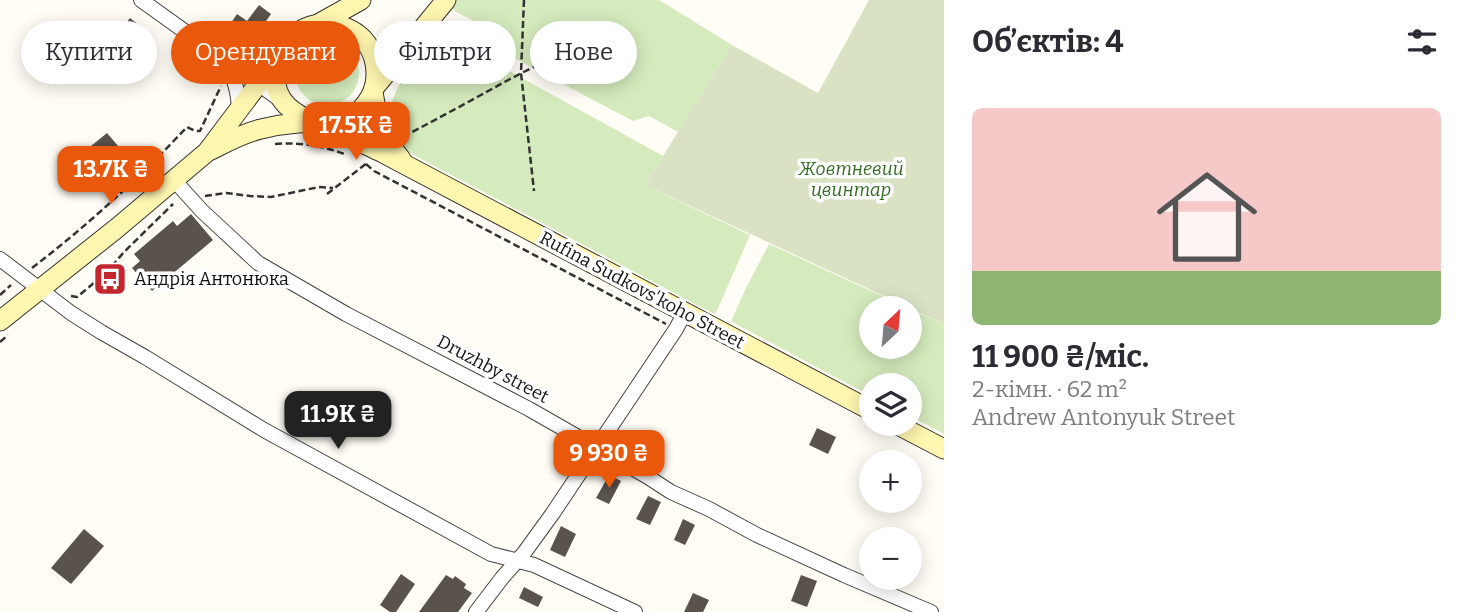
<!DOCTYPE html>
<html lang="uk">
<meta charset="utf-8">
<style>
body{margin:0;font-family:Bitter,serif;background:#f2f2f3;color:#2b2b33;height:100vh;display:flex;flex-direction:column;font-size:26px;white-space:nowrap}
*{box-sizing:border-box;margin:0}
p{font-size:23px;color:#7c7c81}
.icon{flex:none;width:38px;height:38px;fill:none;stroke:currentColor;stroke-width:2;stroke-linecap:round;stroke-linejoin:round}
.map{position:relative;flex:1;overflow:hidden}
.side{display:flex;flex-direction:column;background:#fff;width:525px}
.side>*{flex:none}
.banner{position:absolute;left:21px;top:21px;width:665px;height:63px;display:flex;gap:14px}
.needle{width:46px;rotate:26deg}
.tools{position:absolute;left:859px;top:296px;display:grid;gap:14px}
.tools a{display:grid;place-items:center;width:63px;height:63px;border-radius:50%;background:#fff;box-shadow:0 4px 18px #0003;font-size:35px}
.price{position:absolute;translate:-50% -60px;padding:0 16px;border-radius:14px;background:#ea580c;color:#fff;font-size:23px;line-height:46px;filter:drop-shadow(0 2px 4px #0008)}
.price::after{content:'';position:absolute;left:50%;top:42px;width:21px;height:16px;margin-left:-10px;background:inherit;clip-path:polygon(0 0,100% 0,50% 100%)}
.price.active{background:#222;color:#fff}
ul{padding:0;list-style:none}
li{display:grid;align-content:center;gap:14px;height:371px;padding:0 28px}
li+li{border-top:2px solid #e1e1e2}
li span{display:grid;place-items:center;height:217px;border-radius:10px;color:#555}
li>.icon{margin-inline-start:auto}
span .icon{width:126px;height:126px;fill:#fffc;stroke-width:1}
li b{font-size:30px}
h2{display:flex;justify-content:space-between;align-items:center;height:84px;padding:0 28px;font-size:30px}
.chip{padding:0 24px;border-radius:32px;background:#fff;box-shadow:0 4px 18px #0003;font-size:24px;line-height:63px}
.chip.active{background:#ea580c;color:#fff}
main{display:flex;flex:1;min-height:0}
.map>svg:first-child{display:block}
.green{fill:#d5ebbd}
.cemetery{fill:#d9e3c4}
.building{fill:#5a524d}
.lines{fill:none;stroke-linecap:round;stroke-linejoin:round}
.street-casing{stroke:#444;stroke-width:16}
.secondary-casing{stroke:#333;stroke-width:21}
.path{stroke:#333;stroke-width:2.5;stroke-dasharray:7 3.5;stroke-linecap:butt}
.street{stroke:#fff;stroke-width:14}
.secondary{stroke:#fff6b0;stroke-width:19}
.labels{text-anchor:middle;stroke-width:7;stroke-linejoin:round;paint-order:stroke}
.park-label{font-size:18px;font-style:italic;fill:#2f6b1f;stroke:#fff}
.poi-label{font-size:18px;fill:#111;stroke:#fff;text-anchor:start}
.street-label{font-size:18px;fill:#111;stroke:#fff}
</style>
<main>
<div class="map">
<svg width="944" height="612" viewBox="0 0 944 612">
<rect width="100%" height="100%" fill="#fffdf5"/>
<g class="green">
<path d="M454,0H659L732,45L678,132L649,116L633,121L493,47V31L456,12L453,9Z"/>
<circle cx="327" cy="73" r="32"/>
<path d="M428,42L472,65L486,58L663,156L645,185L750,235L716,313L714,314L404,150C399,141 390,130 389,120C386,99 415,58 428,42Z"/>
<path d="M769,244L908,308H872V346H910V309L944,324V434L910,416V385H872L871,396L732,322V319L746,288Z"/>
</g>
<path class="cemetery" d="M869,0H944V324L645,185L732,45L818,93Z"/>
<g class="building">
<path d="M259,5L271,14L264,24L260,21L241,48L223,35L237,14L247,21Z"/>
<path d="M130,18L145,30L128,52L113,40Z"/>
<path d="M107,133L130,160L95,189L84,177L93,170L80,155Z"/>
<path d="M191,214L213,240L152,291L132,268L140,261L134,254L173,221L177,226Z"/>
<path d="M817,428L836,437L828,454L809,445Z"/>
<path d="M609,475L621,481L609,504L596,498Z"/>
<path d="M648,496L661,502L650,525L636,519Z"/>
<path d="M683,519L695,525L685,545L674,540Z"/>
<path d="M561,526L576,534L565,557L550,550Z"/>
<path d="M84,529L104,546L71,584L51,568Z"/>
<path d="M401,574L415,584L396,612H390L380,605Z"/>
<path d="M446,575L453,579L455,576L466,584L464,588L472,593L458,612H419Z"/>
<path d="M801,575L817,581L807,607L791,601Z"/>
<path d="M524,587L543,597L538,607L519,598Z"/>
<path d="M693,593L709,600L703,612H684Z"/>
</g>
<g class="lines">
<defs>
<g id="street">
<path d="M141,0L282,101"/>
<path d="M223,56C244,63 265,60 282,46"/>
<path d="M225,64C235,78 238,92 239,109"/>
<path d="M174,180L202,211L258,263L346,314L529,409L648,477L671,492L709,509L757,535L844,575L931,612"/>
<path d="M0,259L71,313L101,332L145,357L264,430L491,554L534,565L635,612"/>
<path d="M476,612L502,578L524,553L553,513L676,329L685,312"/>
</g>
<g id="secondary">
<path d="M277,59C266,108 302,117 337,132C353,138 368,146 383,153L872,411"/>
<path d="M374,88L446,0"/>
<path d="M373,92C377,118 383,138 401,159"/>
<path d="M211,150C227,142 243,133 261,129C273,126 285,124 298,123C310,122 323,125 335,123C355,119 371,103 375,84C378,68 374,51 363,39C351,27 335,23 319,24"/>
<path d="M0,321L117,228L207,152L277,59C286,40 297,28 318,24L361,0"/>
<path d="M896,424L944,449"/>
</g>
</defs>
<use href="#street" class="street-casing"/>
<use href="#secondary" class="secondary-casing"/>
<g class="path">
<path d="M524,0L521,73L534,191"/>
<path d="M403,137C429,123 454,110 479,96C518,75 558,49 604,52"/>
<path d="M275,144C301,142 324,146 347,155"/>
<path d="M366,164L374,171L666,324"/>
<path d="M327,194L367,163"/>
<path d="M205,196L226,193L250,196L271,197L319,187L333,188"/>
<path d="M32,268C87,226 139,178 187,127L195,131H200L221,86"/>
<path d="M0,295L11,285"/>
<path d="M71,296L77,297L107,272L124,252L173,204"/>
<path d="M0,342L8,335"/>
</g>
<use href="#street" class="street"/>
<use href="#secondary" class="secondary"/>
</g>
<defs>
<symbol id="bus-square" viewBox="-11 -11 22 22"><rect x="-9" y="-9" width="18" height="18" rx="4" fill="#c4262e" stroke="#fff"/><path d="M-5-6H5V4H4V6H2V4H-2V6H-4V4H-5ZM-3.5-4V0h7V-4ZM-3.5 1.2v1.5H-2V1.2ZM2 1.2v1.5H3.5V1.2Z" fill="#fff"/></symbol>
</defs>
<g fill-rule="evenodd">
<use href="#bus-square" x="91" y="260" width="38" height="38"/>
</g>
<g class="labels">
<g class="park-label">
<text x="851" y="175">Жовтневий<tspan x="851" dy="21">цвинтар</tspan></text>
</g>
<g class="poi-label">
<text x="134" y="285">Андрія Антонюка</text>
</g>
<g class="street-label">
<text transform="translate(642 290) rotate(28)" y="6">Rufina Sudkovs'koho Street</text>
<text transform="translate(493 369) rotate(28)" y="6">Druzhby street</text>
</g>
</g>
</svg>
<div class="tools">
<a><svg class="needle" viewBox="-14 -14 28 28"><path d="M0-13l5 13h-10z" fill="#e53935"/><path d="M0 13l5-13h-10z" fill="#7c7c81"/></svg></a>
<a><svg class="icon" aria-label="layers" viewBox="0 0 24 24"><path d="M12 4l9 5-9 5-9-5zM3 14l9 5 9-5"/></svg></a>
<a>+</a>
<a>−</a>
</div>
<b class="price" style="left:356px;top:162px">17.5K ₴</b>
<b class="price" style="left:111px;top:206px">13.7K ₴</b>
<b class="price active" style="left:338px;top:451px">11.9K ₴</b>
<b class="price" style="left:609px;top:490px">9 930 ₴</b>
<div class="banner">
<a class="chip">Купити</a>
<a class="chip active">Орендувати</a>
<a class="chip">Фільтри</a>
<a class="chip">Нове</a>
</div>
</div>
<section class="side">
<h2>Об’єктів: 4<svg class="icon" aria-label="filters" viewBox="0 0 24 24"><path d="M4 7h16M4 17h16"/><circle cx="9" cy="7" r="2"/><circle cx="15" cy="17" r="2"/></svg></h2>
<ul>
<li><span style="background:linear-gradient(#f6c9c9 75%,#8fb573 0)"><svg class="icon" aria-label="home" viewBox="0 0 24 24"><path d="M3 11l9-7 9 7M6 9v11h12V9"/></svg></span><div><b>11 900 ₴/міс.</b><p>2-кімн. · 62 m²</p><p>Andrew Antonyuk Street</p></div></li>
</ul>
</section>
</main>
